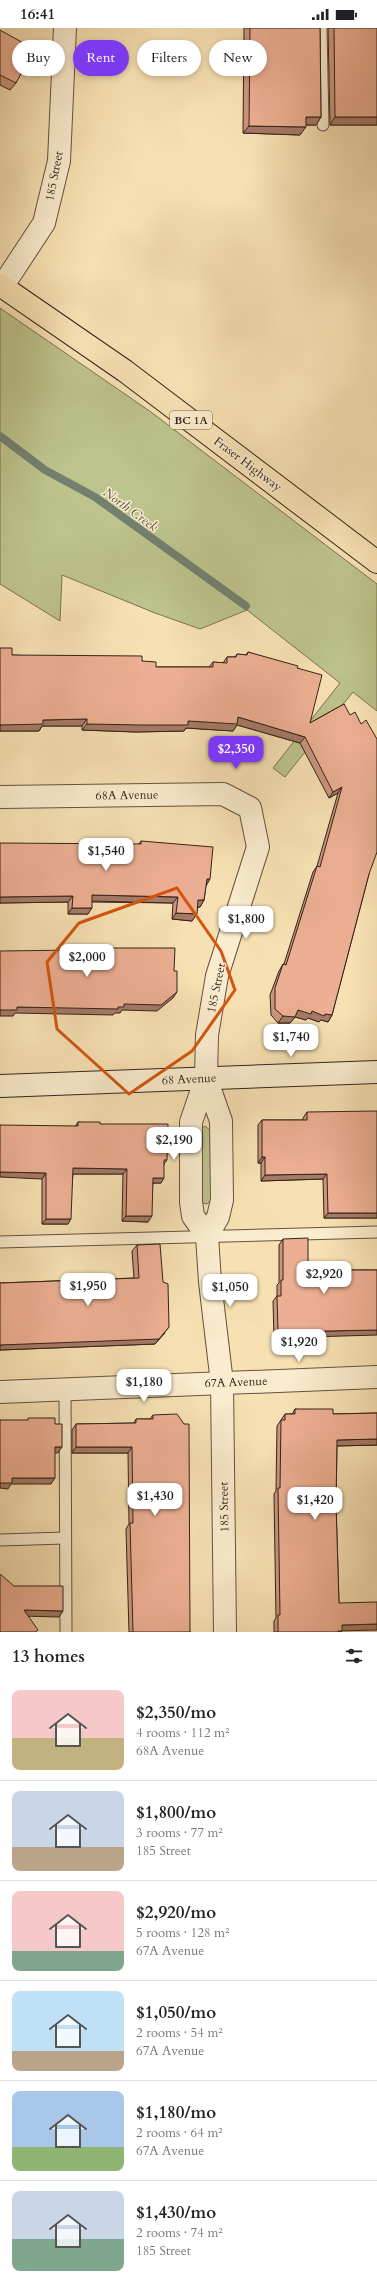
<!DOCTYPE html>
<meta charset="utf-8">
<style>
body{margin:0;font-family:Cardo,serif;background:#f6f6f6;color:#202124;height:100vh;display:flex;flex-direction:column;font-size:15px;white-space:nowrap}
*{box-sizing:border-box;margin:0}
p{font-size:13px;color:#757577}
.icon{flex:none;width:22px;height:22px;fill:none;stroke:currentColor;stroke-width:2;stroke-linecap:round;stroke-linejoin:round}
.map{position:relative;height:1604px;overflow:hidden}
.details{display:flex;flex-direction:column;background:#fff;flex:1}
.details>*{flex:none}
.guide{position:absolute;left:12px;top:12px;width:353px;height:36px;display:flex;gap:8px}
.price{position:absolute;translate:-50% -34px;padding:0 9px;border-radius:8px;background:#fff;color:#222;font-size:13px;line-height:26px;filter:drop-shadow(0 1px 2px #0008)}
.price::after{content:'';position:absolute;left:50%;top:24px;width:12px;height:9px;margin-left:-6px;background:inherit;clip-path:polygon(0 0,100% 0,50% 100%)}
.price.on{background:#7c3aed;color:#fff}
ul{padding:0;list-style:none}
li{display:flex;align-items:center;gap:12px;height:100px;padding:0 12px}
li+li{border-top:1px solid #e0e0e0}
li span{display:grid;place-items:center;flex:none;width:112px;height:80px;border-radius:8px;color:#555}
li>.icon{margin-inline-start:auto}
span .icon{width:48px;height:48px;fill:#fffc;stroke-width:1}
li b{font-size:17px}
h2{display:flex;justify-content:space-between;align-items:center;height:48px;padding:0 12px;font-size:17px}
.chip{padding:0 14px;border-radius:18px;background:#fff;box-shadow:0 2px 6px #0003;font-size:14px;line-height:36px}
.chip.on{background:#7c3aed;color:#fff}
.status{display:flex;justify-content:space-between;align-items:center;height:28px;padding:0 20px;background:#fff;direction:ltr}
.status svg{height:11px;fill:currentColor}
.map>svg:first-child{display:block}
.green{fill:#bdc38c;stroke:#787353}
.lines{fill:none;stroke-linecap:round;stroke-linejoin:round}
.stream{stroke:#73806f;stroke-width:8}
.lane-casing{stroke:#645240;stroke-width:13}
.street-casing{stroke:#645240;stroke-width:24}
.secondary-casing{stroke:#33231a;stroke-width:24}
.primary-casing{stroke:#33231a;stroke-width:24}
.lane{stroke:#faecce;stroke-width:11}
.street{stroke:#faecce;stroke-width:22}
.secondary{stroke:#faecce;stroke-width:22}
.primary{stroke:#f7e1b3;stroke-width:22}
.wall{fill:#cc967e;stroke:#33231a}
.shaded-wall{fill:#a67a67;stroke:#33231a}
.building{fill:#edaf93;stroke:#33231a}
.marked{fill:none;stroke:#d6540d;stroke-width:3;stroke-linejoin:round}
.labels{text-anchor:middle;stroke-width:3;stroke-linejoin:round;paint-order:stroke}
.shield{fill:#faecce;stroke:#6f5f50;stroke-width:1}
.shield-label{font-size:11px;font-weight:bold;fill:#33231a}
.street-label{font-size:12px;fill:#33231a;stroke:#faecce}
.water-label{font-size:13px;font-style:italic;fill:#535245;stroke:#faecce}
</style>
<div class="status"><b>16:41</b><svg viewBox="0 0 49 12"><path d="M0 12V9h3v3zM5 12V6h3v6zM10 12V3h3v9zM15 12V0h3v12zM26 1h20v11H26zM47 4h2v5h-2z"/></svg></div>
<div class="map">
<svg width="377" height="1604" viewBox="0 0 377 1604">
<rect width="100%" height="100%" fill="#f7e1b3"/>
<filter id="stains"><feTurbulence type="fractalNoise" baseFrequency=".005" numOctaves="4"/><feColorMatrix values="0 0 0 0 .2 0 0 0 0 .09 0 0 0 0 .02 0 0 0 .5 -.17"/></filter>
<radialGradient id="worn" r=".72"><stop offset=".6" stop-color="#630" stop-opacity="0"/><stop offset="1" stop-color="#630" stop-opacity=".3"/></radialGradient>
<g class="green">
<path d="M0,280L151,384L377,556V683L353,664L285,749L273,740L340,655L247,582L200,601L155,585L62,547L60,593L0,556Z"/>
<path d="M205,1098L211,1103L212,1171L207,1176L202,1175L200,1172L202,1100Z"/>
</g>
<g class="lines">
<path class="stream" d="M0,408L45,442L95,469L246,578"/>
<defs>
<g id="lane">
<path d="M321,0L323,97"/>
<path d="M0,1214L377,1204"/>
<path d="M65,1362L66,1604"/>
<path d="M0,1512L65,1510"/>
</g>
<g id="street">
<path d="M2,259L44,195L59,133L65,0"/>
<path d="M0,769L223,766L250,780L258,819L217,948L207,1007L206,1050L191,1094V1174L193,1188L207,1208"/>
<path d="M206,1050L221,1093L222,1172L218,1189L207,1208"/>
<path d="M207,1208L210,1254L222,1355L225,1604"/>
<path d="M0,1364L377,1349"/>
</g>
<path id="secondary" d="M0,1058L377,1044"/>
<path id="primary" d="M0,257L125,343L377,534"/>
</defs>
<use href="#lane" class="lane-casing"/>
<use href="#street" class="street-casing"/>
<use href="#secondary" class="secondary-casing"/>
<use href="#primary" class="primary-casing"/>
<use href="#lane" class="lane"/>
<use href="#street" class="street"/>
<use href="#secondary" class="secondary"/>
<use href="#primary" class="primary"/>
</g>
<g class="wall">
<path d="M244,0H320L321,89L316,97H306L300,107L243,105Z"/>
<path d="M328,0H377V97H330Z"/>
<path d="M0,2L23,25L16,55L10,62L0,57Z"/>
<path d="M0,620L12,627L142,633L156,639H209L213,634L223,635L227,629H235L237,626L246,627L248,624L297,640L310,695L344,676L369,846L332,987L328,994L321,992L319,994L308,990L306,992L295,989L290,995H278L271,987L270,967L279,943L283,936H284L313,844L317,838L338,765L329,770L300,715L237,697L233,703L186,700L184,703L136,704L82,702V698H42L39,703H0Z"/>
<path d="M141,813L206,857L204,872L200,879H198L192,893L172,891L173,875L92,874L88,886H68V874L0,875L139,816Z"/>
<path d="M307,1084L377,1190H324L323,1151L261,1153V1135H258V1097L262,1092H303V1090Z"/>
<path d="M78,1094L100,1096L167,1132L164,1136L161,1155H153L148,1194L122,1193L123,1146H73L68,1196H42V1151Z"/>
<path d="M283,1211L308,1242H377L274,1310L273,1273L277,1268V1257L279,1255V1217Z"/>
<path d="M137,1217L165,1305L155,1316L0,1322V1255L134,1250L132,1223Z"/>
<path d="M295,1381L333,1386L377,1385V1417L337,1418L336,1475L339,1575L342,1603L341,1604H274V1593L276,1590L274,1466L276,1463L277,1398L285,1386H292Z"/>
<path d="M153,1387L190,1604H129L126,1501L129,1496L128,1425H72V1402L76,1396L134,1395L136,1391H150Z"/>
</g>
<g class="shaded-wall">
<path d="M306,89H321L316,97H300Z"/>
<path d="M335,89H377V97H330Z"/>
<path d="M249,98L306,99L300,107L243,105Z"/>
<path d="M238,689L305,709L300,715L237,697L233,703L186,700L184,703L136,704L82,702L87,696L188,693Z"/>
<path d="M87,691L82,698H42L39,703H0V697L43,692Z"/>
<path d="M342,759L338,765L329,770L333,764Z"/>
<path d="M207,851H210L206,858Z"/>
<path d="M92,867L178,869L173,875L88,873Z"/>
<path d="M73,868L68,874L0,875V869Z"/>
<path d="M198,872H204L200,879H194Z"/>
<path d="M72,880H92L88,886H68Z"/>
<path d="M176,885L197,886L192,893L172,891Z"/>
<path d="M177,964L173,970L157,983L122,982L120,985H115L113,987L15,985L13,988H0V982L17,979H118L124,976Z"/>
<path d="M298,982L312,983L332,987L328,994L321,992L319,994L308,990L306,992L295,989L290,995H278L283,988Z"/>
<path d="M262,1129H265L261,1135H258Z"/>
<path d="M73,1140L127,1141L123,1146H69Z"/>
<path d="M0,1144L46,1145L42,1151L0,1149Z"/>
<path d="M327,1146L323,1151L261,1153L265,1147Z"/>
<path d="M153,1150H164L161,1155H149Z"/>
<path d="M328,1185H377V1190H324Z"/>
<path d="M126,1188H152L148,1194L122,1193Z"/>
<path d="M46,1191H71L68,1196H42Z"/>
<path d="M169,1299L155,1316L0,1322V1317Z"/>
<path d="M377,1302V1307L274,1310L278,1304Z"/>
<path d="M377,1411V1417L333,1418L337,1412Z"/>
<path d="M55,1419H62L58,1425H51Z"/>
<path d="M76,1419H132L128,1425H72Z"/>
<path d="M12,1450H55L51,1456H11L8,1461L0,1460V1455Z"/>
<path d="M24,1582L63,1583L59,1589L20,1588Z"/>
<path d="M377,1596V1602L338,1603L342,1597Z"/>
</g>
<g class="building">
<path d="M250,0H320L321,89H306V99L249,98Z"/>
<path d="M334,0H377V89H335Z"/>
<path d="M0,2L27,17L23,25L30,29L16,55L0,47Z"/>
<path d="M0,620H12V627L142,628V633L156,634V639H213V634L227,635V629H236L237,626L247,627L248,624L298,638L297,640L322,647L310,695L344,676L350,687L355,684L361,696L366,692L377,711V824L369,846L332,987L325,986L324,988L312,983L311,986L298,982L295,989L283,988L275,981V960L283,936L286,937L317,838L320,839L342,759L333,764L305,709L238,689L237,696L188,693V697H141L87,696V691L43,692V696L0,697Z"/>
<path d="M141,813L213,819L210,851H207L204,872H198L197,886L176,885L178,869L92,867V880H72L73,868L0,869V815L141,816Z"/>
<path d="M78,920H175L174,943H177V964L161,977L124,976V979H118V981L17,979V982H0V923L78,922Z"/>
<path d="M377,1083V1185H328L327,1146L265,1147V1129H262V1092H307V1084Z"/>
<path d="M78,1094H100V1096H168L167,1132H164V1150H153L152,1188H126L127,1141L73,1140L71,1191H46V1145L0,1144V1097L78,1098Z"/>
<path d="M308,1210V1242H377V1302L278,1304L277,1268H281V1252H283V1211Z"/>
<path d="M160,1216L163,1254L168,1256L169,1299L159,1311L0,1317V1255L139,1250L137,1217Z"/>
<path d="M295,1381H333V1386L377,1385V1411L337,1412L336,1475L339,1575L377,1574V1596L342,1597V1603H338V1604H278V1587H280L278,1460H280L281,1392H285V1386H295Z"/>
<path d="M177,1386L184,1396H189L190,1604H133L130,1495H133L132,1419H76V1396L136,1395V1391H153V1387Z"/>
<path d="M28,1390H55V1396H62V1419H55V1450H12V1455H0V1392H28Z"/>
<path d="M0,1546L14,1558H63V1583L24,1582L38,1602L35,1604H0Z"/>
</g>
<path class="marked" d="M177,860L221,923L235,962L192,1023L129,1066L57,1001L47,934L79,895Z"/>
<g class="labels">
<rect class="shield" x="170" y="383" width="42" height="18" rx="3"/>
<g class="shield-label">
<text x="191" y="396">BC 1A</text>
</g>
<g class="street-label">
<text transform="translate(54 148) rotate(-79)" y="4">185 Street</text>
<text transform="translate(248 436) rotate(37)" y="4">Fraser Highway</text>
<text transform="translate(127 767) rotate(-1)" y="4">68A Avenue</text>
<text transform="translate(216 960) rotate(-78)" y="4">185 Street</text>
<text transform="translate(189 1051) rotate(-3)" y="4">68 Avenue</text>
<text transform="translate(236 1354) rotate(-2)" y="4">67A Avenue</text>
<text transform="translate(224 1479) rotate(-91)" y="4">185 Street</text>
</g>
<g class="water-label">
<text transform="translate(131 481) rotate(36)" y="5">North Creek</text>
</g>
</g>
<rect width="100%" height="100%" filter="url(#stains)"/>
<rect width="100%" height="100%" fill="url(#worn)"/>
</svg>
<b class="price on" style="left:236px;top:742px">$2,350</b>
<b class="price" style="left:106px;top:844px">$1,540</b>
<b class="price" style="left:246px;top:912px">$1,800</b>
<b class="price" style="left:87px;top:950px">$2,000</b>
<b class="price" style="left:291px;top:1030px">$1,740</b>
<b class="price" style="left:174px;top:1133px">$2,190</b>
<b class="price" style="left:324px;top:1267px">$2,920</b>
<b class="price" style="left:88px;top:1279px">$1,950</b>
<b class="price" style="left:230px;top:1280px">$1,050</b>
<b class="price" style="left:299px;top:1335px">$1,920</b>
<b class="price" style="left:144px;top:1375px">$1,180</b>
<b class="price" style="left:155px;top:1489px">$1,430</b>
<b class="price" style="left:315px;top:1493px">$1,420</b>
<div class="guide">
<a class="chip">Buy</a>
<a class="chip on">Rent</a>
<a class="chip">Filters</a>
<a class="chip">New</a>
</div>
</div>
<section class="details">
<h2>13 homes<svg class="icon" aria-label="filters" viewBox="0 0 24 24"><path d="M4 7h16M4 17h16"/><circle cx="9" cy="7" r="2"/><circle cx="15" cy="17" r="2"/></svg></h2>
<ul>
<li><span style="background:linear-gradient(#f6c9c9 60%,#c2b280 0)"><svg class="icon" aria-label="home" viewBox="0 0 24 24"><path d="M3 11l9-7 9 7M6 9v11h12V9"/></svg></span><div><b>$2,350/mo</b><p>4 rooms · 112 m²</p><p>68A Avenue</p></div></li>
<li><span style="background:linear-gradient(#c9d6e8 70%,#b9a48a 0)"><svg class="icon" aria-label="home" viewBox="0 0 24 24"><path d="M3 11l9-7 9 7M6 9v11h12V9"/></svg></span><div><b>$1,800/mo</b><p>3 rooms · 77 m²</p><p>185 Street</p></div></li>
<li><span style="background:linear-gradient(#f6c9c9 75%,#7fa58c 0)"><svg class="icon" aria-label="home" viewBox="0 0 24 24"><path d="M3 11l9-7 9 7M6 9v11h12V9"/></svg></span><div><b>$2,920/mo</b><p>5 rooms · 128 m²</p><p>67A Avenue</p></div></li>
<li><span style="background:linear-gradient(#bfe0f5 75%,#b9a48a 0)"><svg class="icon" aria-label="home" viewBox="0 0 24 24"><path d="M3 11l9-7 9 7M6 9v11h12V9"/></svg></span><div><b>$1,050/mo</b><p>2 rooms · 54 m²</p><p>67A Avenue</p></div></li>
<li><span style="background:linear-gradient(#a9c7e8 70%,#8fb573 0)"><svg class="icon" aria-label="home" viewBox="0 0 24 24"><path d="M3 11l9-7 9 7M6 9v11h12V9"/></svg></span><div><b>$1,180/mo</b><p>2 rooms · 64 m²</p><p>67A Avenue</p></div></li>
<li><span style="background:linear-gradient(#c9d6e8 60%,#7fa58c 0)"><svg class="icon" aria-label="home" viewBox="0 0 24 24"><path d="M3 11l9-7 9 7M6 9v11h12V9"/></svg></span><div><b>$1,430/mo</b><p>2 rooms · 74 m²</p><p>185 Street</p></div></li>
</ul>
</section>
